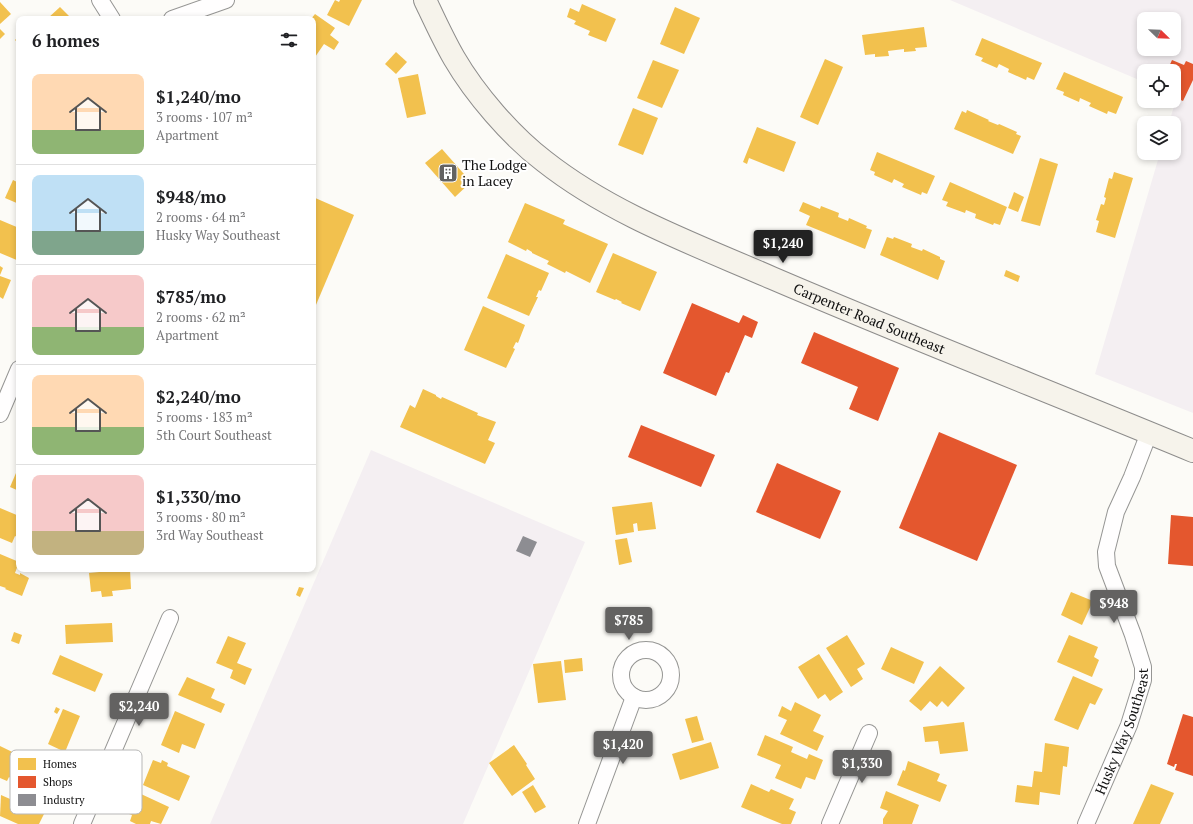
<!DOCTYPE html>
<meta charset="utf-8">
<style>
body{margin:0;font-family:"PT Serif",serif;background:#f6f6f6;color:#202124;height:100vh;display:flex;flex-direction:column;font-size:15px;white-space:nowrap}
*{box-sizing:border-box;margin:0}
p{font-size:13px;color:#757577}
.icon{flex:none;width:22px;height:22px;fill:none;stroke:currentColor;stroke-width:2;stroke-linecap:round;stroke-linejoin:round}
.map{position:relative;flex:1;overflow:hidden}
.details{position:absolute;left:16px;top:16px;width:300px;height:556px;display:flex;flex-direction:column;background:#fff;border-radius:8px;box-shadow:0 2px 6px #0003}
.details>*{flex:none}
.needle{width:26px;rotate:113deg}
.tools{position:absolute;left:1137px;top:12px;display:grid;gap:8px}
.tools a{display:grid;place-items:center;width:44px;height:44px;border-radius:8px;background:#fff;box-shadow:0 2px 6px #0003;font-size:20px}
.price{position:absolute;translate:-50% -34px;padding:0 9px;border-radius:4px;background:#636261;color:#fff;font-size:13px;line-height:26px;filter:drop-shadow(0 1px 2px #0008)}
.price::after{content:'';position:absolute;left:50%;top:24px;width:12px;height:9px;margin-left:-6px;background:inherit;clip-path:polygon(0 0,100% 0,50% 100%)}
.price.selected{background:#222;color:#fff}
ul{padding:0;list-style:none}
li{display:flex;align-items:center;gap:12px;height:100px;padding:0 16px}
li+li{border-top:1px solid #e0e0e0}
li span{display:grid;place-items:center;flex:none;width:112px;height:80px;border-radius:8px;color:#555}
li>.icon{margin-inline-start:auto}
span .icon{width:48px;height:48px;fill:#fffc;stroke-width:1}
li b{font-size:17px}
h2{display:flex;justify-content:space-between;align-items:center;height:48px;padding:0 16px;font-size:17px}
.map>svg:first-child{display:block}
.industrial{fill:#f4eff2;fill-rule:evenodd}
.homes{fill:#f2c14e}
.shops{fill:#e4572e}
.industry{fill:#8d8d92}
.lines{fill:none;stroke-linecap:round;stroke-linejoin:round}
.minor-casing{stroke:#969694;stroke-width:18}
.secondary-casing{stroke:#8d8c8b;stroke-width:24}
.minor{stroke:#fffefe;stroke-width:16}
.secondary{stroke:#f6f3eb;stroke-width:22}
.labels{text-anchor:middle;stroke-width:4;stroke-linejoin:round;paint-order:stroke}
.poi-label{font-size:14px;fill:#101010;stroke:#fff;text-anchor:start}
.street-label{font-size:14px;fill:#101010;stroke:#fff}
.key{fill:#fff;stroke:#b7b7b7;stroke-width:1}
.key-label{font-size:11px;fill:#101010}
</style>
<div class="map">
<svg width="1193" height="824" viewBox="0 0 1193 824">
<rect width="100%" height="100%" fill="#fcfbf7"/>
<g class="industrial">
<path d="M950,0H1193V413L1095,374L1160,153H1174V123H1169L1177,96L1174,94V71H1144V82ZM1144,19H1174V49H1144Z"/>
<path d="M371,450L585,542L463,824H210Z"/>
</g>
<g class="homes">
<path d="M335,0L339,2L340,0H362L349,26L327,15Z"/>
<path d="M0,2L11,14L0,24Z"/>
<path d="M582,4L616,19L606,42L588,35L590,31L574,24L576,21L567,17L570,8L579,12Z"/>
<path d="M60,7L72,19H47Z"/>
<path d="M675,7L700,18L684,54L660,44Z"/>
<path d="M315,14L335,28L330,35L339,42L334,50L324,44L313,60V19H311Z"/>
<path d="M924,27L927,47L915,48L916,51L904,52V49L888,51L889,56L875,57V54L865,55L862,35Z"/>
<path d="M0,29L5,34L0,39Z"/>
<path d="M19,36V44L15,40Z"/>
<path d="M982,38L1042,63L1034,80L1027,77L1026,80L1008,72L1009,69L999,64L997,68L981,61L983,58L975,55Z"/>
<path d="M396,52L407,62L396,74L385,64Z"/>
<path d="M825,59L843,67L818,125L800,117Z"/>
<path d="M653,60L679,70L662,108L637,98Z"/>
<path d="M1064,72L1123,97L1116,114L1108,111L1107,114L1089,106L1091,103L1080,98L1079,102L1063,95L1064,92L1056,89Z"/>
<path d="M418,74L426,114L407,118L398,78Z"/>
<path d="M633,108L658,118L643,155L618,145Z"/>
<path d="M967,110L989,120L988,121L998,125L999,124L1017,132L1016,134L1021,136L1013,154L954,129L962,111L966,113Z"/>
<path d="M757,127L796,142L784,172L749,158L747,164L743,162Z"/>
<path d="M442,149L471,182L455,197L425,163Z"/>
<path d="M877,152L935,176L927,194L922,192L921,195L902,187L904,184L894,179L892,183L874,175L875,172L870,170Z"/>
<path d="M1040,158L1058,164L1040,226L1021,221Z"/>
<path d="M1114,172L1133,178L1115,238L1096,232L1099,221L1096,220L1101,204L1104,205L1106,198L1104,197L1109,178L1112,179Z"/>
<path d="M13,180L19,183V204L5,198Z"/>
<path d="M950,182L1007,207L1000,225L994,223L993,225L975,218L976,214L966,210L965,213L946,206L948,202L942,200Z"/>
<path d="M1014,192L1024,197L1018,212L1008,208Z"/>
<path d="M313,197L354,215L313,312Z"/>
<path d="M803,202L820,209L821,206L839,213L838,217L848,221L849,218L867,226L866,228L872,230L865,249L806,225L810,216L799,211Z"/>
<path d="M525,203L565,220L563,224L608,244L590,283L566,271L565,273L547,264L549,261L532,253V252L527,249L526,251L508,242Z"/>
<path d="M0,220L19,228L16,238L19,239V261L0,253Z"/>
<path d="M887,237L893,239L894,237L912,244L911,247L922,251L923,249L940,257V259L945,261L938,280L880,255Z"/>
<path d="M613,253L657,272L640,311L621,303L622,302L616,299L615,300L596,292Z"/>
<path d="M506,254L549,273L541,291L539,290L536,297H538L529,316L487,298Z"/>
<path d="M0,266L3,268L0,275Z"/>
<path d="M1006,270L1020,276L1018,282L1004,276Z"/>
<path d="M0,276L11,280L3,299L0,297Z"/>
<path d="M483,306L525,325L518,343L516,342L513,348L515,349L506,368L464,350Z"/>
<path d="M423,389L436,395V396L441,399L442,397L478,413L477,415L496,422L488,440L495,443L485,464L400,427L410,405L415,408Z"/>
<path d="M19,466V491L10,487Z"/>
<path d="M652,502L656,529L638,531L637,523L633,524L634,532L616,535L612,507Z"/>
<path d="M0,508L19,516V538L15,536L12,543L0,538Z"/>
<path d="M627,538L632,562L619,565L615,540Z"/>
<path d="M0,554L19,562L15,573L20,575V573L29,578L22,596L5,589L6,588L0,586Z"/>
<path d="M130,569L131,589L112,591L113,596L102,597L101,591L91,592L89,573Z"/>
<path d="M299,587L304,588L300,597L296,595Z"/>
<path d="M1071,592L1093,601L1082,625L1061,615Z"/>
<path d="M112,623L113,642L66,644L65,625Z"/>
<path d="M14,632L22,635L19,644L11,641Z"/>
<path d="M847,635L865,664L857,669L863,679L851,687L826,648Z"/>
<path d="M1069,635L1098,647L1094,657L1099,660L1092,677L1057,662Z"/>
<path d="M228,636L246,643L237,663L252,669L245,685L230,678L233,670L216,663Z"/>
<path d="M891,647L924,662L914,684L881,669Z"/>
<path d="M819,654L843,692L830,701L825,694L818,699L798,667Z"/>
<path d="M60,655L103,674L95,692L52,674Z"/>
<path d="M582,658L583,671L565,673L564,660Z"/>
<path d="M561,661L566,700L538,703L533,664Z"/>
<path d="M940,666L965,688L948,707L942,701L937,707L930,701L921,711L909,701Z"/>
<path d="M1073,676L1103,689L1095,705L1090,703L1078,730L1054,720Z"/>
<path d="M187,677L215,689L211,698L225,704L221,713L178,695Z"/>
<path d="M795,702L821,715L813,731L824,736L817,751L780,734L787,720L778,716L782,706L791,711Z"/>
<path d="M56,707L60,709L57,714L54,712Z"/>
<path d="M63,709L80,716L65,752L48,744Z"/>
<path d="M175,711L205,724L195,749L182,744L179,753L161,745Z"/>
<path d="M697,716L704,740L692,743L685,719Z"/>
<path d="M964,722L968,751L940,754L938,741L925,742L923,727Z"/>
<path d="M765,735L793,747L791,752L807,759L809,754L823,760L815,780L806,777L801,789L775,778L781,765L757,755Z"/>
<path d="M711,742L719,768L680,780L672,754Z"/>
<path d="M1045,743L1069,747L1067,767L1063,766L1060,795L1040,792L1039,805L1015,802L1017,785L1032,787L1034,771L1042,772Z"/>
<path d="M514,745L527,764L526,765L535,779L512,796L489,763Z"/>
<path d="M0,746L35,763L36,761L46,766V768L57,772L48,790L37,785L33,792L21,786L24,779L16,775L14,780L9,777L7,781L0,778Z"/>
<path d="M153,760L161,763L162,760L168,763L167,766L190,776L179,801L143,785Z"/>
<path d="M908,761L940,774L937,781L947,785L940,802L897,785L903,770L905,771Z"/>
<path d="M751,784L769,792L771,789L794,799L789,809L796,812L791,824H782L741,807Z"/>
<path d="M1151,784L1174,793L1160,824H1133Z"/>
<path d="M533,785L546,807L535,813L522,792Z"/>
<path d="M886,791L919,805L912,824H883V819L888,811L880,808Z"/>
<path d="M141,794L169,807L161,824L151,821L150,824H136L130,821L132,815L129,814L132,806L135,808Z"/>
<path d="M1,795L44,814L39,824H18L0,816Z"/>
</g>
<g class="shops">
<path d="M1172,60L1184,65L1186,61L1193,64V80L1183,101L1174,97V89L1178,79L1174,77V71H1167Z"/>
<path d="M692,303L739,323L743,315L758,322L752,338L745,335L729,373L726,372L716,396L663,373Z"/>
<path d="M814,332L899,368L878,421L849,409L858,387L801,363Z"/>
<path d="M641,425L715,455L701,487L628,457Z"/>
<path d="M939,432L1017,465L977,561L899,528Z"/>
<path d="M777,463L841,491L820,539L756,512Z"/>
<path d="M1171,515L1193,517V566L1168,564Z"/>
<path d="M1183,714L1193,717V776L1175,770L1177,764H1175L1174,767L1167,764Z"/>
</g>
<path class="industry" d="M523,536L537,542L530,557L516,551Z"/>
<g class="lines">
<defs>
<g id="minor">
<path d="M100,0L112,19"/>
<path d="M172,19L226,0"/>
<path d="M0,414L19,369"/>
<circle cx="646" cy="675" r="25"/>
<path d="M82,824L170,618"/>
<path d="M587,824L634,697"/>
<path d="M830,824L869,733"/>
<path id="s1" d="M1086,824L1129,725L1143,680V667L1133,635L1107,566L1106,552L1116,512L1132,477L1149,433"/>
</g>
<g id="secondary">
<path id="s2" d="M425,0C434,19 443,39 454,58C475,94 511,136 544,161C611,214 694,244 772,278C912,338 1053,393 1193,451"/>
</g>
</defs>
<use href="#minor" class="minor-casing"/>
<use href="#secondary" class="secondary-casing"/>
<use href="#minor" class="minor"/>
<use href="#secondary" class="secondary"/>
</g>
<defs>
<symbol id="building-square" viewBox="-11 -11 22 22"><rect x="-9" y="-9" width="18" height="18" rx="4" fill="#636261" stroke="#fff"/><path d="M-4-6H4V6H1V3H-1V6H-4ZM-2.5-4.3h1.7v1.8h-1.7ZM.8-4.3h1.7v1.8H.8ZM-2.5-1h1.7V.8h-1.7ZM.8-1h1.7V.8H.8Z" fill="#fff"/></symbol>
</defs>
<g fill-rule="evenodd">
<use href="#building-square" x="437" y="162" width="22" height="22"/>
</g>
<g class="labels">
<g class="poi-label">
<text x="462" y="170">The Lodge<tspan x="462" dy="16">in Lacey</tspan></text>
</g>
<g class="street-label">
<text dy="5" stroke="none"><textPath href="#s2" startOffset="565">Carpenter Road Southeast</textPath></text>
<text dy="5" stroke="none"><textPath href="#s1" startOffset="100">Husky Way Southeast</textPath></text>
</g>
</g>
<rect x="10" y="750" width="132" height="64" rx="6" class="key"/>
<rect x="18" y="758" width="18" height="12" fill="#f2c14e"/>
<rect x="18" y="776" width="18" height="12" fill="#e4572e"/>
<rect x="18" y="794" width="18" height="12" fill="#8d8d92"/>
<g class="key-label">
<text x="43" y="768">Homes</text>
<text x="43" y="786">Shops</text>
<text x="43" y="804">Industry</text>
</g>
</svg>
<div class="tools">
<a><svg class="needle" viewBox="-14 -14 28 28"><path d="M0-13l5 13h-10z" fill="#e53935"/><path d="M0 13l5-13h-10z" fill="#757577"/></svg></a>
<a><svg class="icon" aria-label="locate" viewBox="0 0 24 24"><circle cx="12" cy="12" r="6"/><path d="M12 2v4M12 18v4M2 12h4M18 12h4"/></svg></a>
<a><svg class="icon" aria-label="layers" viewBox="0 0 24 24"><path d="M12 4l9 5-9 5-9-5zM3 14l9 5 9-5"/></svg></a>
</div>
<b class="price selected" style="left:783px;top:264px">$1,240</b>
<b class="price" style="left:1114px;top:624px">$948</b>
<b class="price" style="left:629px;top:641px">$785</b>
<b class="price" style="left:139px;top:727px">$2,240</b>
<b class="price" style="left:623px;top:765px">$1,420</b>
<b class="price" style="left:862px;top:784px">$1,330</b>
<section class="details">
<h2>6 homes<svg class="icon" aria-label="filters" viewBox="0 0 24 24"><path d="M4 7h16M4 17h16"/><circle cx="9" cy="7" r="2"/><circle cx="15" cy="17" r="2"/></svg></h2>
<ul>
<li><span style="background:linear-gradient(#ffd9b3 70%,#8fb573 0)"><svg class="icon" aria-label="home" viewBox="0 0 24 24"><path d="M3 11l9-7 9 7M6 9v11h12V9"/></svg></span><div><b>$1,240/mo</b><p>3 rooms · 107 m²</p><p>Apartment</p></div></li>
<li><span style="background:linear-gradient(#bfe0f5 70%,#7fa58c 0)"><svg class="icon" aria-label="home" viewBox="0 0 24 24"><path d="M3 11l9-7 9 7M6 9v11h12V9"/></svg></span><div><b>$948/mo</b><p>2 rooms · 64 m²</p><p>Husky Way Southeast</p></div></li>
<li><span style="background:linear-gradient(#f6c9c9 65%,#8fb573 0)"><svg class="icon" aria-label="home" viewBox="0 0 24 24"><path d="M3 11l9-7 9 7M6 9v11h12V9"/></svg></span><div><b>$785/mo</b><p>2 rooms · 62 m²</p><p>Apartment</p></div></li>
<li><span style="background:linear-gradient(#ffd9b3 65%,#8fb573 0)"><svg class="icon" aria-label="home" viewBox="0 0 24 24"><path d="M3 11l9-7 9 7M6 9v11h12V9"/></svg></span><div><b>$2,240/mo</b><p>5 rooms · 183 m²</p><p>5th Court Southeast</p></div></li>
<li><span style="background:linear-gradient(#f6c9c9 70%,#c2b280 0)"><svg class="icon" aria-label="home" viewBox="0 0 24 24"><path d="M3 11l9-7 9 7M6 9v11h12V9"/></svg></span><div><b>$1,330/mo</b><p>3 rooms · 80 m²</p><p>3rd Way Southeast</p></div></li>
</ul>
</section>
</div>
